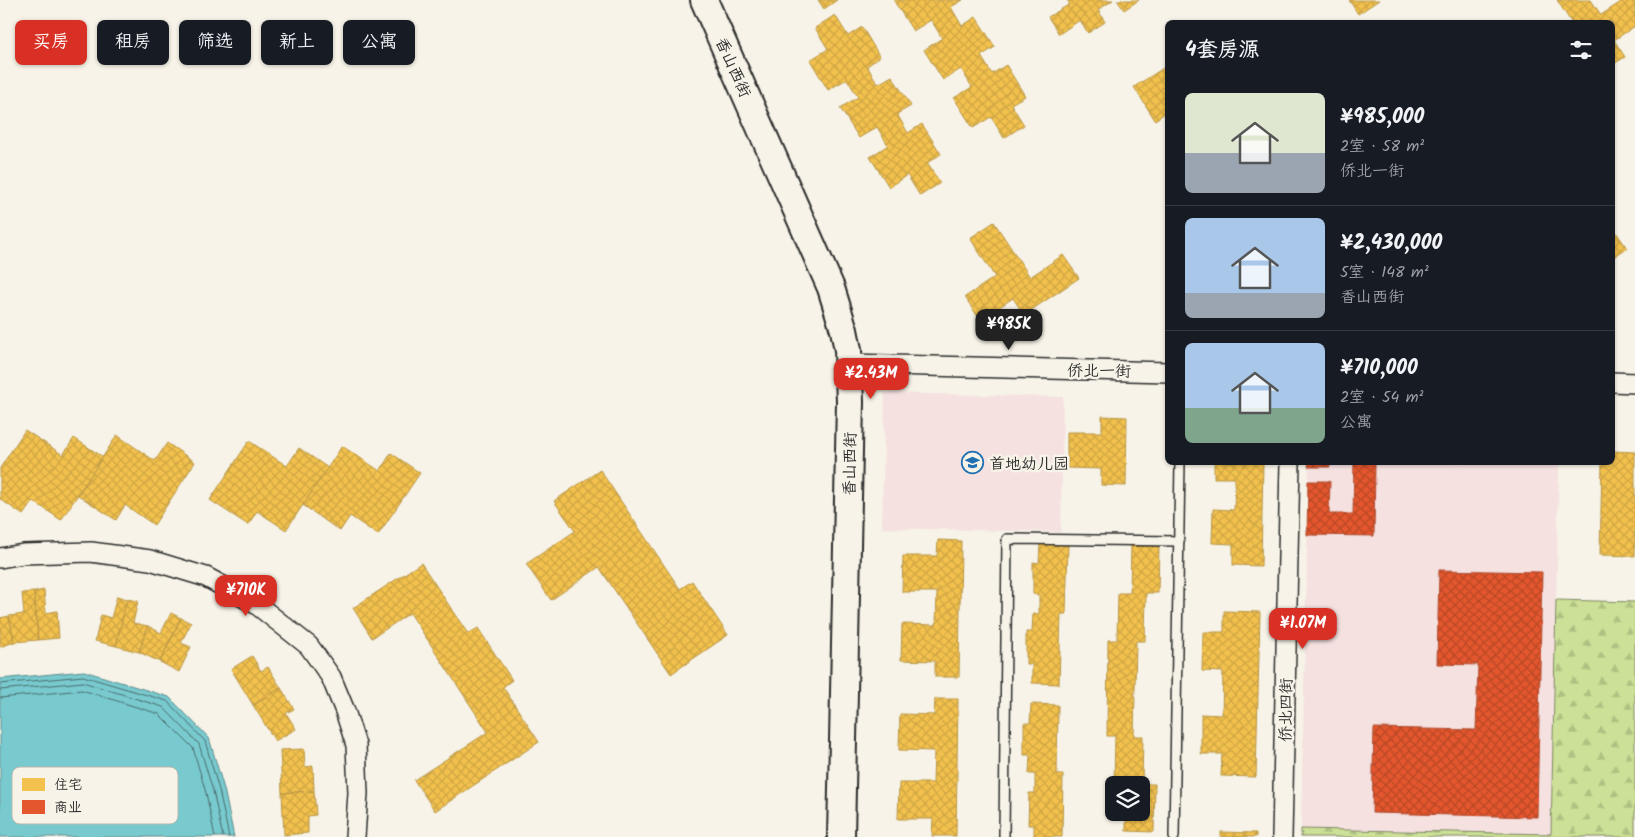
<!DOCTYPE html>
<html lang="zh">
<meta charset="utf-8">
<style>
body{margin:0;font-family:Kalam,"LXGW WenKai TC",sans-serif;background:#242831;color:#f1f3f6;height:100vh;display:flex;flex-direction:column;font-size:19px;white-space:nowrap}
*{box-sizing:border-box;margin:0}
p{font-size:16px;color:#9ea1a6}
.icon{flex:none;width:28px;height:28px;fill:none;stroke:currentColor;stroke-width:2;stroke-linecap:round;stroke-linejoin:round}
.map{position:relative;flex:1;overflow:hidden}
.details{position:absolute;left:1165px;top:20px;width:450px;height:445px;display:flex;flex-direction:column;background:#171b24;border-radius:8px;box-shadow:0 1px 4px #0004}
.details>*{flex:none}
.top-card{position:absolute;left:15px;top:20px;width:475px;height:45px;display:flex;gap:10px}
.buttons{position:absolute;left:1105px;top:776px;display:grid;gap:10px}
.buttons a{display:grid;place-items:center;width:45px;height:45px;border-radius:8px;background:#171b24;box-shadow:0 1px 4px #0004;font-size:25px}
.price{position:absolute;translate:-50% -42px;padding:0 11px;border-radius:10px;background:#d93025;color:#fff;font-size:16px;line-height:32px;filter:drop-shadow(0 1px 2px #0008)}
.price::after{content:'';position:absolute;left:50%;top:30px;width:15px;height:11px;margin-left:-8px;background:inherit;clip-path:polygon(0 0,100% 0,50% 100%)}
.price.current{background:#222;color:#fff}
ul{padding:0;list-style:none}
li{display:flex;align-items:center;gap:15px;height:125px;padding:0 20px}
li+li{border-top:1px solid #363941}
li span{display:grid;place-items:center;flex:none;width:140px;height:100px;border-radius:8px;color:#555}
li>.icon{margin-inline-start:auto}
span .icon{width:60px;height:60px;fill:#fffc;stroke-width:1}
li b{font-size:21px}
h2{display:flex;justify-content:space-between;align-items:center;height:60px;padding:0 20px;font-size:21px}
.chip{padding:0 18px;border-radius:8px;background:#171b24;box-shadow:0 1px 4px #0004;font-size:18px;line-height:45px}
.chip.current{background:#d93025;color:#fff}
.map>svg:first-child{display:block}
.built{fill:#f5e1e0}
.forest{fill:url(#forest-firs);stroke:#7c8661}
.water{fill:#78cace;stroke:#598a8d}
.homes{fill:url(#homes-cross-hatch);stroke:#b69444}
.shops{fill:url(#shops-cross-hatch);stroke:#ac4a2d}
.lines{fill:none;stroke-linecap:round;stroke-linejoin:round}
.shore{stroke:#4a6b6c;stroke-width:1}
.lane-casing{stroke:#2b2b2b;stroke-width:12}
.street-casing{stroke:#2b2b2b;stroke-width:22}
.secondary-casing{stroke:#2b2b2b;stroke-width:30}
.path{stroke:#2b2b2b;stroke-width:3;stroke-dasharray:1 4;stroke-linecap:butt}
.lane{stroke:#f7f3e8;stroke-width:9}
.street{stroke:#f7f3e8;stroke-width:19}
.secondary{stroke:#f7f3e8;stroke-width:26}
.labels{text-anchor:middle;stroke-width:5;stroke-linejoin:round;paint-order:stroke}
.street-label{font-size:16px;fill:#2b2b2b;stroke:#f7f3e8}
.poi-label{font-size:16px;fill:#2b2b2b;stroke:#f7f3e8;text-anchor:start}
.key{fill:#f7f3e8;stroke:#bab7af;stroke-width:1}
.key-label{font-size:14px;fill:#2b2b2b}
</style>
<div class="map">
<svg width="1635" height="837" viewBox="0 0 1635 837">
<defs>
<pattern id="forest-firs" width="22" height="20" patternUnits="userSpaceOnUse" patternTransform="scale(1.25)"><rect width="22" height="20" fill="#cce197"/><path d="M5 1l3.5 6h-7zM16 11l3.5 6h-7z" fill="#afc182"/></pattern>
<pattern id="homes-cross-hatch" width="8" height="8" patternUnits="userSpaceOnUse" patternTransform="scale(1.25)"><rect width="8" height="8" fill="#f2c14e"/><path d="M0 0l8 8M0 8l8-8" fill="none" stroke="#d0a644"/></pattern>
<pattern id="shops-cross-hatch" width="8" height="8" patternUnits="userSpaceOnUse" patternTransform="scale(1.25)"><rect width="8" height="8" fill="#e4572e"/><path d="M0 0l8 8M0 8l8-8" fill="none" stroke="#b94827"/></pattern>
</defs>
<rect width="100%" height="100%" fill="#f7f3e8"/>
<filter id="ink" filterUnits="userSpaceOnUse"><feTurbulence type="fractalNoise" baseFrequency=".02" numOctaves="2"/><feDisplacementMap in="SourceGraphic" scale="10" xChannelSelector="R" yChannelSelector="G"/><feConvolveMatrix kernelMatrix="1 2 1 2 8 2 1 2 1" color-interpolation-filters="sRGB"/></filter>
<g filter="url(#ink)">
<g class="built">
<path d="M885,393L1063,397L1061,532L882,528Z"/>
<path d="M1309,463H1559L1551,835L1301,829Z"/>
</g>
<path class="forest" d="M1556,600L1635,602V837H1301V829L1551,834Z"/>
<path class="water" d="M84,671L169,697L209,738L224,789L234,837H0V679Z"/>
<g class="homes">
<path d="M818,0H837L824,9Z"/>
<path d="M896,0H963L951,7L962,26L976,17L995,47L981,56L992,74L1006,65L1025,96L1011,104L1024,125L1004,138L991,117L973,128L954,98L972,87L961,69L943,80L924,50L942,38L931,20L913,31L894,1Z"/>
<path d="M1067,0H1113L1098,10L1105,22L1088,33L1080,20L1059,34L1048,17L1070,4Z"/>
<path d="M1117,0H1139L1124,10Z"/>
<path d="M1349,0H1379L1358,14Z"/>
<path d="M1557,0H1591L1601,15L1624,0H1635V26L1614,40L1625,57L1612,65V22H1571Z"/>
<path d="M835,15L848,36L862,27L880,57L867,66L878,84L892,76L911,106L897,114L908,133L922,124L941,154L927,163L940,183L920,196L907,175L889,187L870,157L888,145L877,127L859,138L840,108L858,97L847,79L828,90L810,60L828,49L815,28Z"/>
<path d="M1168,65V111L1155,120L1134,87Z"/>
<path d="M994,222L1030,277L1063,255L1079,278L1024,315L1013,298L980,320L965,297L995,277L970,238Z"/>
<path d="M1612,226L1627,248L1612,258Z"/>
<path d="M1102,416L1127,417L1126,486L1101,485V469L1067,468V432H1102Z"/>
<path d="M25,430L63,455L74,438L103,457L61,520L33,501L23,515L0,499V468Z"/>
<path d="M117,435L155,461L167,443L195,462L154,525L125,505L116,520L78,495Z"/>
<path d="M249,441L287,466L299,448L328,468L286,530L257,511L248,525L210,500Z"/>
<path d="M342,446L380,471L391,453L420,473L378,535L350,516L340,531L303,505Z"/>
<path d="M1612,451L1635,452V556L1600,555L1602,462H1612Z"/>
<path d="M1214,462H1263L1261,566L1233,565V544L1212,543L1213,509L1234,510L1235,478H1214Z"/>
<path d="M600,470L680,589L692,581L728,635L671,674L599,567L551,600L526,564L575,531L554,501Z"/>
<path d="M938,540L961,541L959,677H935V661L901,660L902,624L936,625L937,592H902L903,556H937Z"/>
<path d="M1040,544H1068L1066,614H1061L1059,684L1032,683V664H1026V632H1032L1033,613L1039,614V595L1033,594V562L1039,563Z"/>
<path d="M1131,546H1159L1158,593H1146L1145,641H1136L1134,736H1143L1142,784H1155L1154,832L1126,831V812H1141V785L1114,784L1115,736H1107L1108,640H1117L1118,593H1130Z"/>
<path d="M421,563L468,634L478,628L512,680L503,687L539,742L435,811L414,780L488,732L410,613L372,638L353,608Z"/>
<path d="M44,590L46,613L57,611L59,638L38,640L34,592Z"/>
<path d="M34,592L38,640L14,642L9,616L24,614L22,593Z"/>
<path d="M117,596L127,599L116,646L95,641L101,615L111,618Z"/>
<path d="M127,599L138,601L133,623L148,626L139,652L116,646Z"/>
<path d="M1224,611L1260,612L1256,777L1221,776L1222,754H1201V714L1222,715L1223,672L1202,671L1203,632H1224Z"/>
<path d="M171,613L181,618L160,662L139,652L148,626L161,633Z"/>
<path d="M9,616L14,642L0,647V618Z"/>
<path d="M181,618L191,623L181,643L191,647L179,672L160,662Z"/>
<path d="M252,656L261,671L268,667L281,688L253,705L231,669Z"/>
<path d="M281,688L294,709L286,713L296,729L275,741L253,705Z"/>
<path d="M935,699H958L956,836H932L933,819H898L899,783H933L934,751L899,750L900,714L934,715Z"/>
<path d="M1031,704L1058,705L1057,775H1063L1062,837H1034V825H1028L1029,793H1035V774H1029L1030,755H1024V723H1030Z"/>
<path d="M304,749L305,767L313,766L314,791L282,793L280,750Z"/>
<path d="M314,791L316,815L308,816V833L284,835L282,793Z"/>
<path d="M1221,832L1256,833V837H1221Z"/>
</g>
<g class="shops">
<path d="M1309,462H1330V467H1308Z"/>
<path d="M1354,462H1375L1374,536L1307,535L1308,481H1330L1329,514H1353Z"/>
<path d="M1439,570L1542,572L1537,817L1372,813L1374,728L1476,730L1478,665L1437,664Z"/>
</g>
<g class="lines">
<g class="shore">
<path d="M0,684L83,676L167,701L205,741L219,790L229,837"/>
<path d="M0,690L83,682L163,707L199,744L213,791L223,837"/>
<path d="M0,698L82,690L159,714L193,748L206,793L215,837"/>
</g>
<defs>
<g id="lane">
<path d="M1004,837L1007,539L1179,541"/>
<path d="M1174,837L1180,462"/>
</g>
<g id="street">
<path d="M850,364L1168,372"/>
<path d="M1612,382L1635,383"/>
<path d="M0,558L23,554L91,552L150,560L206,577L256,604L309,646L331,677L345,711L356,745L358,793L355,837"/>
<path d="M1282,837L1290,462"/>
</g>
<path id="secondary" d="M704,0L831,288L844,330L848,350L850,402L841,837"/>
</defs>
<use href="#lane" class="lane-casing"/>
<use href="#street" class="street-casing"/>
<use href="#secondary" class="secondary-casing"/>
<path class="path" d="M874,395V381"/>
<use href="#lane" class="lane"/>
<use href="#street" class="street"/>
<use href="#secondary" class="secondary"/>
</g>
</g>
<defs>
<symbol id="school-ring" viewBox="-11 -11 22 22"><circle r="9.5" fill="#f7f3e8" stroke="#1f6fb2" stroke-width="1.5"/><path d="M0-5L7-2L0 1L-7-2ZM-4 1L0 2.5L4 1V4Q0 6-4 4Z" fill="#1f6fb2"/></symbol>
</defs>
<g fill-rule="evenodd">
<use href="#school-ring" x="960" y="450" width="25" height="25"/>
</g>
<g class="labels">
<g class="street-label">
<text transform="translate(734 67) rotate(66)" y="6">香山西街</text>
<text transform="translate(1099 370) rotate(1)" y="6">侨北一街</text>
<text transform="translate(849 464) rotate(-89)" y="6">香山西街</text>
<text transform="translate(1285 710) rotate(-89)" y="6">侨北四街</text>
</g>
<g class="poi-label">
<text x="989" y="469">首地幼儿园</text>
</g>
</g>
<rect x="12" y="767" width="166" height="57" rx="8" class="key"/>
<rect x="22" y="778" width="23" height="13" fill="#f2c14e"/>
<rect x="22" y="800" width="23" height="14" fill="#e4572e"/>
<g class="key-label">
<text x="54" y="789">住宅</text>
<text x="54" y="812">商业</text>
</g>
</svg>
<div class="buttons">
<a><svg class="icon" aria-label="layers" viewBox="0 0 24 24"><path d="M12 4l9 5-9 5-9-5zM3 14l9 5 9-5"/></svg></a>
</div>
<b class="price current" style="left:1009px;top:351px">¥985K</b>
<b class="price" style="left:871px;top:400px">¥2.43M</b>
<b class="price" style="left:246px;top:617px">¥710K</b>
<b class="price" style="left:1303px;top:650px">¥1.07M</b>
<div class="top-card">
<a class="chip current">买房</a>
<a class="chip">租房</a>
<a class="chip">筛选</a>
<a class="chip">新上</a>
<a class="chip">公寓</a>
</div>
<section class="details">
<h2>4套房源<svg class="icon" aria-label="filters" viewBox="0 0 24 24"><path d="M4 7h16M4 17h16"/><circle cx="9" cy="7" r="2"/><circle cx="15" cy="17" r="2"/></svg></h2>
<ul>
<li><span style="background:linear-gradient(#dfe7d0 60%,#9aa5b1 0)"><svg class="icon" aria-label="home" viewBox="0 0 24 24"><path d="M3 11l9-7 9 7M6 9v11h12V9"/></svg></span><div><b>¥985,000</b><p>2室 · 58 m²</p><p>侨北一街</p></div></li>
<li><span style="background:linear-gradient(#a9c7e8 75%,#9aa5b1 0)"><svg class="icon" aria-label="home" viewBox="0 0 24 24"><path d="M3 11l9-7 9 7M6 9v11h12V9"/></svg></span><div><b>¥2,430,000</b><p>5室 · 148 m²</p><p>香山西街</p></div></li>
<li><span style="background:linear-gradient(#a9c7e8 65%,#7fa58c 0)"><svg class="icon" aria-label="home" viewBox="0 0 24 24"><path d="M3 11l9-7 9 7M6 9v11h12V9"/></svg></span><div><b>¥710,000</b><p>2室 · 54 m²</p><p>公寓</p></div></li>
</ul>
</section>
</div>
